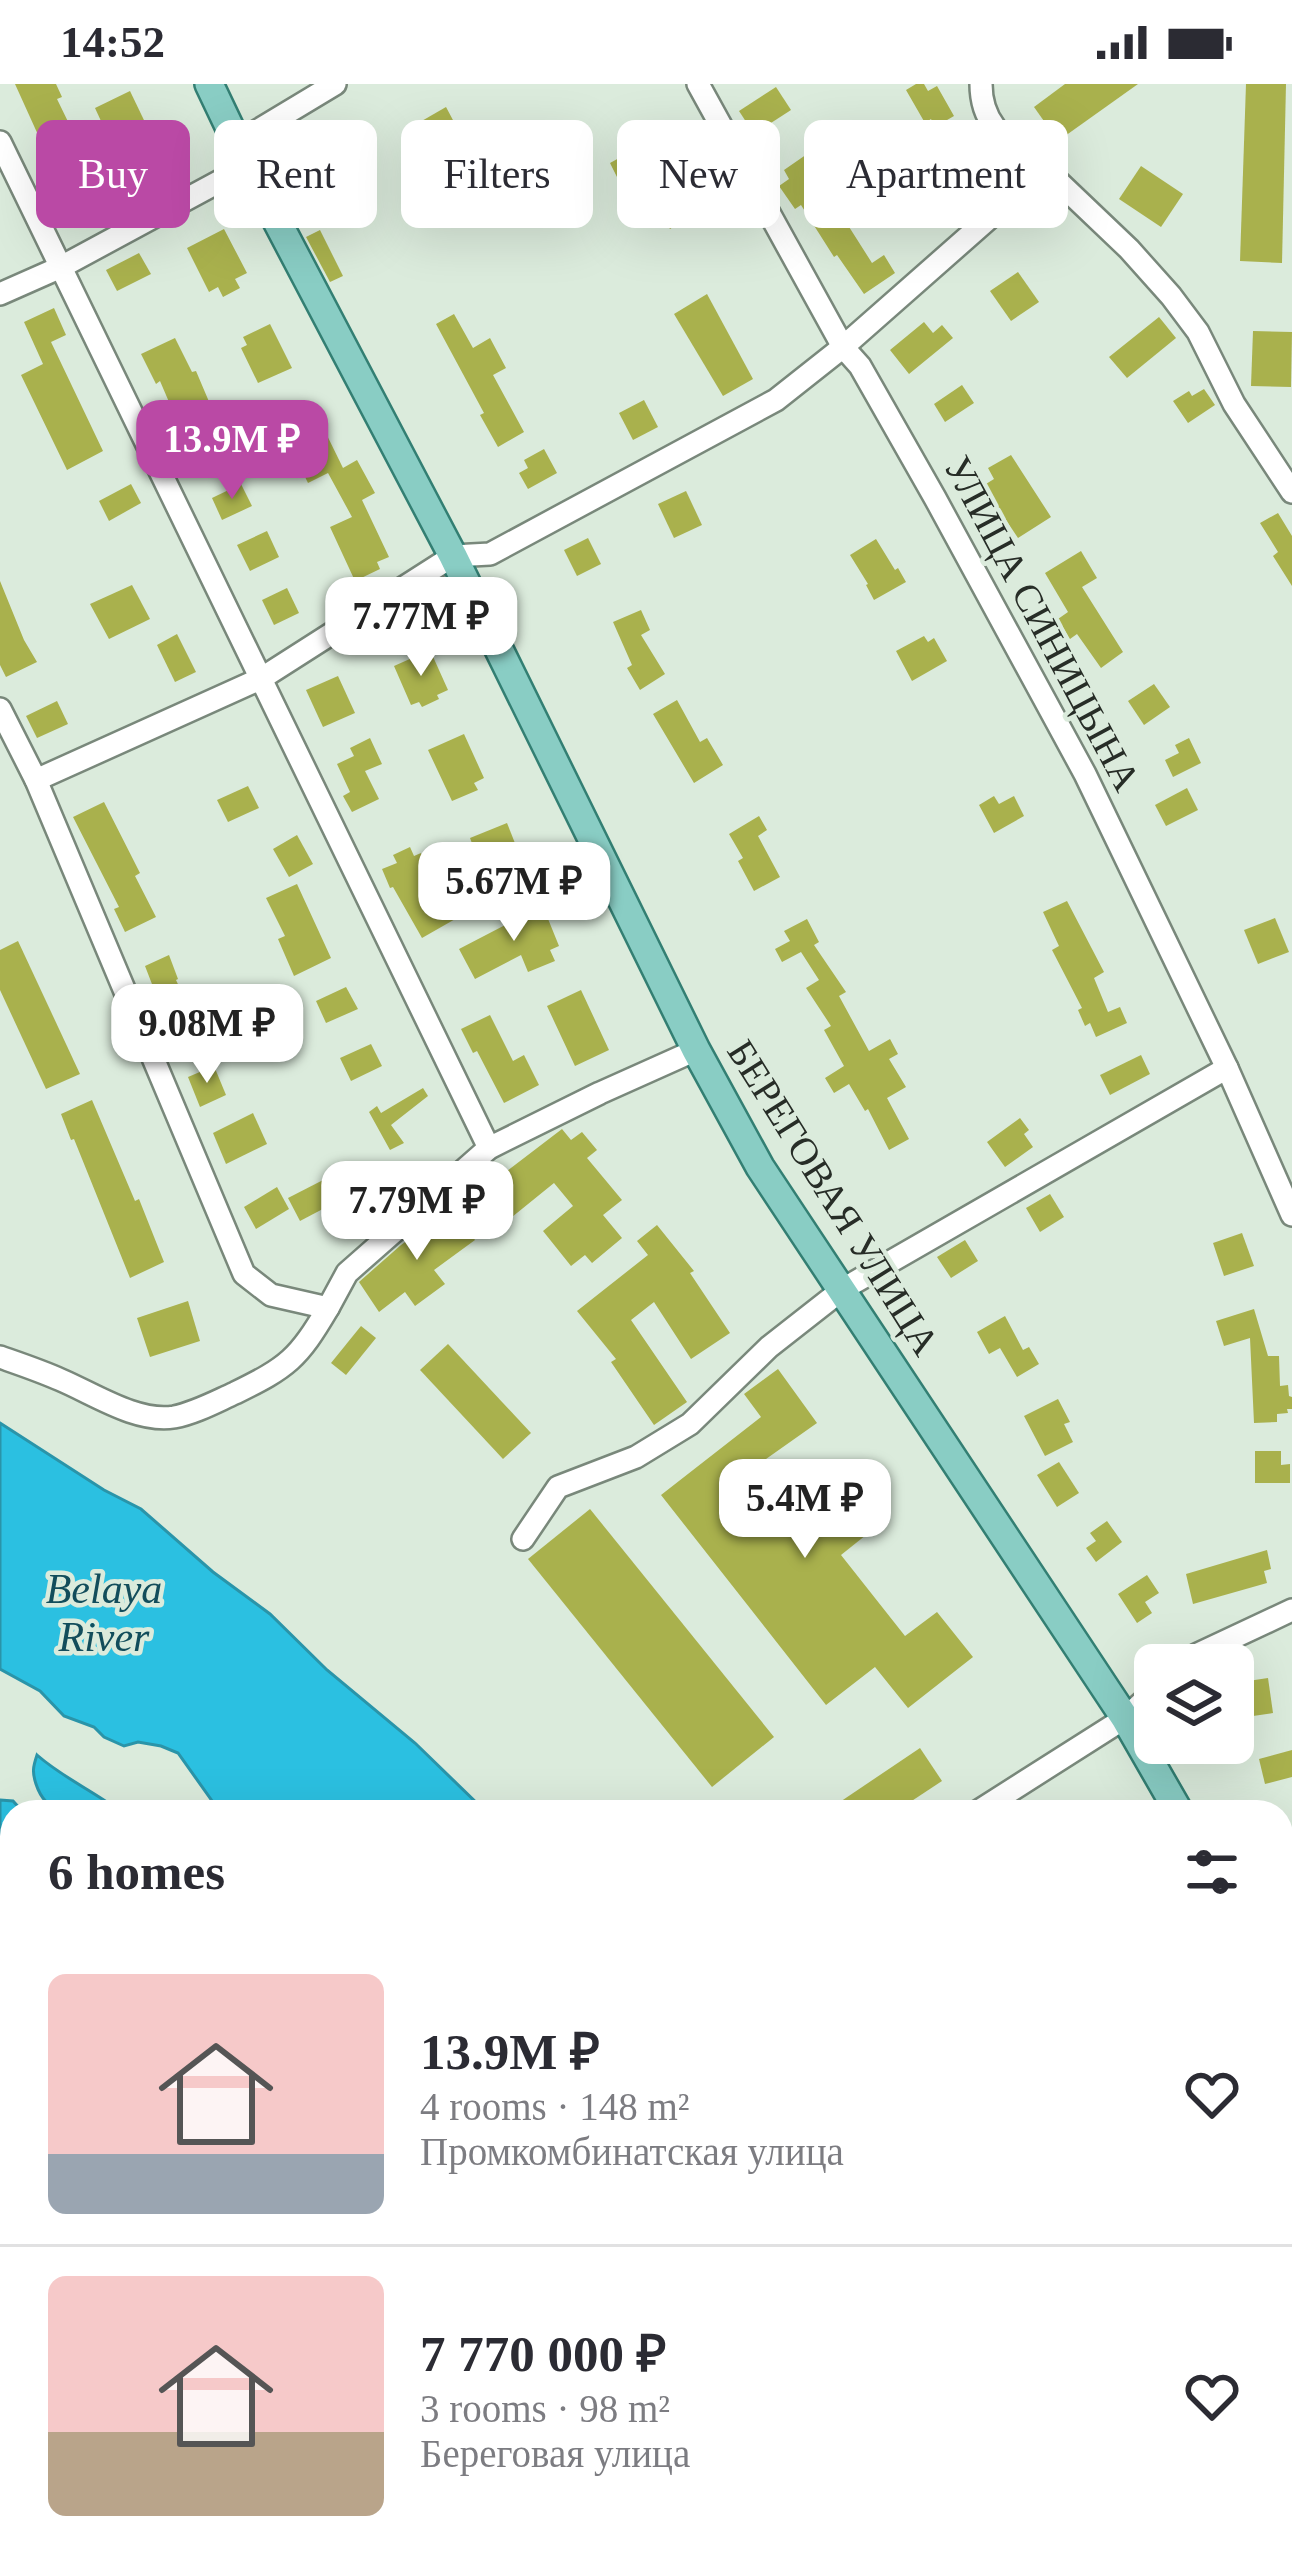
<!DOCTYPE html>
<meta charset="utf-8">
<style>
body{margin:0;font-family:"Times New Roman",serif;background:#f7f7f7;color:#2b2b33;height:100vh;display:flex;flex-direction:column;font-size:45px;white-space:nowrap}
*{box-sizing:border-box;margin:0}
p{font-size:39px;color:#7c7c81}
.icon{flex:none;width:66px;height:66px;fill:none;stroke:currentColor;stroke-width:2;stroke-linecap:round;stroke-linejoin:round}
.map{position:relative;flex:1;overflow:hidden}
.details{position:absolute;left:0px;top:1716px;width:1293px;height:771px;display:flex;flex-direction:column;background:#fff;border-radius:36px 36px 0 0;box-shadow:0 12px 48px #0002}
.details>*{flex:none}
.top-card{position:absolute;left:36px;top:36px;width:1221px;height:108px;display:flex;gap:24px}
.fabs{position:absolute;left:1134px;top:1560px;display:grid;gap:24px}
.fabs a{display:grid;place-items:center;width:120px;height:120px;border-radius:18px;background:#fff;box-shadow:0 12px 48px #0002;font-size:60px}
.price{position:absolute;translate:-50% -102px;padding:0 27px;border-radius:24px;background:#fff;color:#222;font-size:39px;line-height:78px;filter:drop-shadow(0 3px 6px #0008)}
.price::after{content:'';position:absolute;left:50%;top:72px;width:36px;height:27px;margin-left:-18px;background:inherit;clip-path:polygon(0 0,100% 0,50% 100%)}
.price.selected{background:#ba49a5;color:#fff}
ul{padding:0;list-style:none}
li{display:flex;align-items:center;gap:36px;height:300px;padding:0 48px}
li+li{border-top:3px solid #e1e1e2}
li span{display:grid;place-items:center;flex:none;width:336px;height:240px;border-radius:18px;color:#555}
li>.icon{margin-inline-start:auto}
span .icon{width:144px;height:144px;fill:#fffc;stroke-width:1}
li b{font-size:51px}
h2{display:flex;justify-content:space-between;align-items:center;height:144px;padding:0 48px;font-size:51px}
.tag{padding:0 42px;border-radius:18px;background:#fff;box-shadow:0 12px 48px #0002;font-size:42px;line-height:108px}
.tag.selected{background:#ba49a5;color:#fff}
.status{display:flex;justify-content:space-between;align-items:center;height:84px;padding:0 60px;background:#fff;direction:ltr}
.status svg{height:33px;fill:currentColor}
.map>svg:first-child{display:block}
.water{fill:#2bc0e1;stroke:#2a94a9;stroke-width:3}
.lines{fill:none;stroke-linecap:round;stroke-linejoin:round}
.river{stroke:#2bc0e1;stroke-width:33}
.building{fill:#a9b14d}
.minor-casing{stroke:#79887b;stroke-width:26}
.major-casing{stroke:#337f73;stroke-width:32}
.minor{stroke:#fff;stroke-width:21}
.major{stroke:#89cdc4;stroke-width:27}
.labels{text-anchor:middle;stroke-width:9;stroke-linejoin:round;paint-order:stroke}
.street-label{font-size:39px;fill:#272d27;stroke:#dbebdc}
.water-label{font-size:42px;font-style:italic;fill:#124d5b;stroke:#dbebdc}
</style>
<div class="status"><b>14:52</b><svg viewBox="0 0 49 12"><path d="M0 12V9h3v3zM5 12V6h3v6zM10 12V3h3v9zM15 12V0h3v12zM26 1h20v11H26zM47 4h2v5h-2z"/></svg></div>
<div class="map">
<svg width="1292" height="2485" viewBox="0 0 1292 2485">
<rect width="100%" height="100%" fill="#dbebdc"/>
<g class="water">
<path d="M0,1339L104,1406L141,1425L213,1488L270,1530L327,1586L415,1659L486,1728H220L178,1669L161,1662L138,1658L124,1662L104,1653L94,1643L64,1632L40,1607L0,1585Z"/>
<path d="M37,1671C63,1694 94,1707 121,1728C86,1728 49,1740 36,1700C32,1688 33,1683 37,1671Z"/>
<path d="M0,1716L13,1717L23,1728H12V1958L0,1947Z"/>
<path d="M211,2475H512L518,2485H209Z"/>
</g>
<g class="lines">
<path class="river" d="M1186,2475L1198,2485"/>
</g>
<g class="building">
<path d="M15,0H56L62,13L57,15L74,50L44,64Z"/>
<path d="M916,0H924L928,7L937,2L954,32L935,43L931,35L925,39L906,6Z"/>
<path d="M1065,0H1138L1058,57L1034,23Z"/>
<path d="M1246,0H1286L1282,179L1240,177Z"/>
<path d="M776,3L791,26L754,50L739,27Z"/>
<path d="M130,7L154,57L118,74L95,24Z"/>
<path d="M446,23L463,55L437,69L420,38Z"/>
<path d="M337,48L349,74L356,71L365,90L338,103L317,57Z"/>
<path d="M650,57L664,85L662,86L691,131L670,145L640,99L636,101L628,87L617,93L610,79Z"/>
<path d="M810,68L829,103L825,105L872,179L884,171L895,189L864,210L837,171L834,173L801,121L795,125L779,102L789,95L784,86Z"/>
<path d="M1141,82L1183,110L1161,143L1119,115Z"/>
<path d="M95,84L108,107L79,124L66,101Z"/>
<path d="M224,145L247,189L235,195L240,204L223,213L218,203L209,208L187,164Z"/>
<path d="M320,146L343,192L330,198L306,153Z"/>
<path d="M139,169L151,190L117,207L106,186Z"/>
<path d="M1018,188L1039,218L1011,237L990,207Z"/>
<path d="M707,210L753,295L723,312L674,230Z"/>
<path d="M54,224L66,251L51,258L103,367L67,386L21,291L43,280L24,238Z"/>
<path d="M454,230L473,264L490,254L506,284L493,291L524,348L498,363L480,331L484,329L436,240Z"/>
<path d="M1159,233L1176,254L1127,294L1109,273Z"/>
<path d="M924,238L933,249L942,241L953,254L909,290L890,266Z"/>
<path d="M270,240L292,284L258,299L241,264L247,261L243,253Z"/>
<path d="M1253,247L1292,248L1291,303L1251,302Z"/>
<path d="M175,254L192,288L196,287L210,320L186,330L181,321L172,325L160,297L156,300L141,270Z"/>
<path d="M962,301L974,319L945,338L934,320Z"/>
<path d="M1204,305L1215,321L1188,339L1173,317L1189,307L1192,312Z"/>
<path d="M644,316L658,343L633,356L619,329Z"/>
<path d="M318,333L343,384L357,376L375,409L362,416L389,473L377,478L380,485L355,497L330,443L352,433L328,389L308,399L284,350Z"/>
<path d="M544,365L557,389L528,405L519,389L528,384L524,376Z"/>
<path d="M1011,371L1051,433L1018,454L994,418L983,425L973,408L994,395L988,384Z"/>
<path d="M131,400L141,419L109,437L99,417Z"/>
<path d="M241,400L252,422L222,436L212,414Z"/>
<path d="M686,407L702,441L674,454L658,420Z"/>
<path d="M1278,429L1292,452V502L1273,472L1278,468L1260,439Z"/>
<path d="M267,447L279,473L250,487L237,461Z"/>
<path d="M588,454L601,480L577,492L564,466Z"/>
<path d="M876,455L895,486L898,484L906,498L874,516L866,501L868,500L850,471Z"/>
<path d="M1081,467L1097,494L1082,503L1123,568L1101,584L1077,550L1070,555L1058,535L1068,528L1045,489Z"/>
<path d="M0,497L24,556L37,578L6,593L0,581Z"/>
<path d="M132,501L150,535L109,555L90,520Z"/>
<path d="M287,504L299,529L274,541L262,516Z"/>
<path d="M641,526L650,546L641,551L665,590L640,606L627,584L632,581L613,538Z"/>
<path d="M177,550L196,588L175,598L157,561Z"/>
<path d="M924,552L928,558L934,554L947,577L912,597L896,567Z"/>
<path d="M430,566L448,606L437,611L439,615L422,623L419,618L411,621L394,582Z"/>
<path d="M338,592L355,629L323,643L306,606Z"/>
<path d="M1154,600L1170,623L1144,641L1128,617Z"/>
<path d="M677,616L700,658L707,654L723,681L694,699L653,630Z"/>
<path d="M57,617L68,640L37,654L26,632Z"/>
<path d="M464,650L484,694L474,699L478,706L452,717L428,666Z"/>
<path d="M370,654L382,680L365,687L379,715L352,728L343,712L350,708L337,680L354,672L350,664Z"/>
<path d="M1189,654L1201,679L1173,693L1165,676L1179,669L1175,661Z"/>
<path d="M248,702L259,724L228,738L217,716Z"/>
<path d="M1187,704L1198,726L1166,742L1155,721Z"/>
<path d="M994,712L999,720L1014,712L1024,732L994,749L979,721Z"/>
<path d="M104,718L140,789L135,792L156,833L125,848L114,825L119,823L73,733Z"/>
<path d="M759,732L767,746L758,752L780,793L754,807L738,777L743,774L729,750Z"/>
<path d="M507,739L526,787L488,802L470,754Z"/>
<path d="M297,751L313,780L289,793L273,765Z"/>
<path d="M410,763L414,772L421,769L433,797L457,834L422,854L393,803L390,804L382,785L397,779L393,771Z"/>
<path d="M297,800L331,874L294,892L278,855L285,852L266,814Z"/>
<path d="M1067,817L1104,888L1094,894L1108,928L1120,923L1127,939L1096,953L1090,939L1085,942L1078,926L1082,924L1052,866L1059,862L1043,828Z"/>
<path d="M542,820L559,862L550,866L555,877L528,888L521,871L475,895L459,865L509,839L507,834Z"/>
<path d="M1275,834L1289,868L1258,880L1244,846Z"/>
<path d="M807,835L819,858L814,861L846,908L839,912L869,967L890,955L898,970L889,975L906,1003L887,1014L909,1055L889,1066L868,1025L865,1027L849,1000L834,1009L825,994L844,982L824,946L831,942L806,904L819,896L801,868L782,878L775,865L790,857L784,847Z"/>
<path d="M18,857L80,990L46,1005L0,906V866Z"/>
<path d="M169,871L178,895L176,896L201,949L176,960L159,928L162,926L145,882Z"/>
<path d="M346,903L358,925L326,939L316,917Z"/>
<path d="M581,906L609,966L575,982L547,922Z"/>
<path d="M490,931L513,977L524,971L539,1001L504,1019L477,967L473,969L461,945Z"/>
<path d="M371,960L382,982L351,997L340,974Z"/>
<path d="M1141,971L1150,990L1110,1011L1100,991Z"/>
<path d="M214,982L226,1011L200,1023L188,993Z"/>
<path d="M423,1004L428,1012L391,1041L404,1059L390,1066L369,1028L377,1022L381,1029Z"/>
<path d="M92,1016L135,1117L139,1115L164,1178L130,1194L74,1055L71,1056L61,1030Z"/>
<path d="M253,1029L267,1060L226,1080L213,1049Z"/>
<path d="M1020,1034L1029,1046L1024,1050L1033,1063L1005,1083L987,1058Z"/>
<path d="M562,1045L571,1056L582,1048L597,1066L587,1074L622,1116L603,1131L622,1154L592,1179L585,1171L571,1182L543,1147L573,1122L554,1099L502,1141L477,1110Z"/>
<path d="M327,1094L338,1117L300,1137L288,1114Z"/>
<path d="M277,1103L289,1125L256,1145L244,1123Z"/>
<path d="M1050,1110L1064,1133L1040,1148L1026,1124Z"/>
<path d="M452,1124L475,1156L434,1186L445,1200L415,1222L405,1208L379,1228L359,1198L401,1161Z"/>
<path d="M657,1141L694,1187L690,1189L730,1249L691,1275L654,1218L631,1236L687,1318L654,1341L611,1278L616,1275L577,1227L648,1171L637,1157Z"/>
<path d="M1242,1149L1254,1182L1224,1192L1213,1159Z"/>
<path d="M965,1156L978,1177L951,1194L937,1173Z"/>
<path d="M188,1217L200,1257L150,1273L137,1234Z"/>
<path d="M1254,1225L1268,1272H1279L1280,1302L1288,1301L1289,1312L1292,1313V1325H1287L1288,1329L1277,1330V1338L1254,1339L1250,1254L1224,1262L1216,1237Z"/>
<path d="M1005,1232L1023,1266L1029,1263L1039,1280L1017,1293L1000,1264L989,1270L977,1248Z"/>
<path d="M361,1242L376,1254L346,1291L331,1279Z"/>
<path d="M448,1260L531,1349L503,1375L420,1286Z"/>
<path d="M778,1285L817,1339L766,1375L811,1432L856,1397L886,1435L841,1471L905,1552L937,1528L973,1573L908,1624L875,1583L826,1621L661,1411L761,1333L744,1310Z"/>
<path d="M1058,1315L1070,1338L1064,1340L1073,1358L1045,1372L1024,1332Z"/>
<path d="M1255,1367H1281V1381L1290,1380V1399H1255Z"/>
<path d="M1059,1378L1079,1409L1057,1423L1037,1391Z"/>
<path d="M590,1425L774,1653L712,1703L528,1475Z"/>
<path d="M1107,1437L1122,1458L1096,1478L1086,1464L1096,1457L1090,1449Z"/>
<path d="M1267,1466L1271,1485L1264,1487L1267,1499L1193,1520L1186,1490Z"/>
<path d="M1147,1491L1159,1509L1145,1518L1152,1529L1137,1539L1118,1510Z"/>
<path d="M1268,1594L1273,1629L1253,1632L1248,1597Z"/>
<path d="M920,1664L942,1697L895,1728H825Z"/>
<path d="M1292,1666V1693L1265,1700L1259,1675Z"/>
</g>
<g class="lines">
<defs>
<g id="minor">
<path d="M698,0L843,263L860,282L935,414L1085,690L1227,984L1292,1131"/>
<path d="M0,58L489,1064"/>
<path d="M237,59L335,0"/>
<path d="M1045,85L1129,165L1171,212L1198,248L1234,320L1292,408"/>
<path d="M0,210L61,183L248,82"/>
<path d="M0,625L36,696L244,1190L271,1211L328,1224L347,1189L489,1064L600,1009L696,966"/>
<path d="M36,696L262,594L453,472L490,470L776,316L843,263L1045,85C1012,59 981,46 981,0"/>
<path d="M0,1273C20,1280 41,1287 61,1296C94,1310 137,1339 174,1333C195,1329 215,1318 235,1309C288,1283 298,1275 328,1224"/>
<path d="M523,1455L558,1403L636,1373L690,1340L769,1263L843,1205L1227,984"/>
<path d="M1185,1581L1196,1571L1292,1526"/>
<path d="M977,1728L1125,1634L1155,1607"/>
<path d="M1281,2009L1292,1990"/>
<path d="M1281,2074L1292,2102"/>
<path d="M700,2485L701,2475"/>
<path d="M1025,2485L1030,2483"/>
</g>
<g id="major">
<path d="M209,0L248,82L453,472L696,966L760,1083L1125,1634L1179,1728"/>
<path d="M1281,1908L1292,1931"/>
</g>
</defs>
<use href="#minor" class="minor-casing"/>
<use href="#major" class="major-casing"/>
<use href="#minor" class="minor"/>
<use href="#major" class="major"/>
</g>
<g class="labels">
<g class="street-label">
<text transform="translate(1043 539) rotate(62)" y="14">УЛИЦА СИНИЦЫНА</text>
<text transform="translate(834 1113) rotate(58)" y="14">БЕРЕГОВАЯ УЛИЦА</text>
</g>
<g class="water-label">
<text x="104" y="1519">Belaya<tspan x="104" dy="48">River</tspan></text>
</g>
</g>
</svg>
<div class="fabs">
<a><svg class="icon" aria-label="layers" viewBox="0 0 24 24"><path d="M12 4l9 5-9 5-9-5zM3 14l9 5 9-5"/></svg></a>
</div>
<b class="price selected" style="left:232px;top:418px">13.9M ₽</b>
<b class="price" style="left:421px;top:595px">7.77M ₽</b>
<b class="price" style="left:514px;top:860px">5.67M ₽</b>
<b class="price" style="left:207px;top:1002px">9.08M ₽</b>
<b class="price" style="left:417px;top:1179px">7.79M ₽</b>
<b class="price" style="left:805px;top:1477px">5.4M ₽</b>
<div class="top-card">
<a class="tag selected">Buy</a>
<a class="tag">Rent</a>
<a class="tag">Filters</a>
<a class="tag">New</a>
<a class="tag">Apartment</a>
</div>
<section class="details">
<h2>6 homes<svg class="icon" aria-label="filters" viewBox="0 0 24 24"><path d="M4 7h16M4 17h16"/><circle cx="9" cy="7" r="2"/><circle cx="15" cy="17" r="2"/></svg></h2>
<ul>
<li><span style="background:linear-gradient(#f6c9c9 75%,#9aa5b1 0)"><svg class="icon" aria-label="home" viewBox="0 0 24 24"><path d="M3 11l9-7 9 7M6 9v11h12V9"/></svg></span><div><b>13.9M ₽</b><p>4 rooms · 148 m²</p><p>Промкомбинатская улица</p></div><svg class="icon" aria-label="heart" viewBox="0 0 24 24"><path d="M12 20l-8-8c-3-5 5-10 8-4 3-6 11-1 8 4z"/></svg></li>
<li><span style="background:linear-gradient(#f6c9c9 65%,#b9a48a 0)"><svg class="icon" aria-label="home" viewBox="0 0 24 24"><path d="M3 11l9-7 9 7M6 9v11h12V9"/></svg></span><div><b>7 770 000 ₽</b><p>3 rooms · 98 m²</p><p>Береговая улица</p></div><svg class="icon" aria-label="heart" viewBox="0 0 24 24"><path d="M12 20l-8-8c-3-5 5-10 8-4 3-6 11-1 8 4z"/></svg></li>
</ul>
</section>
</div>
